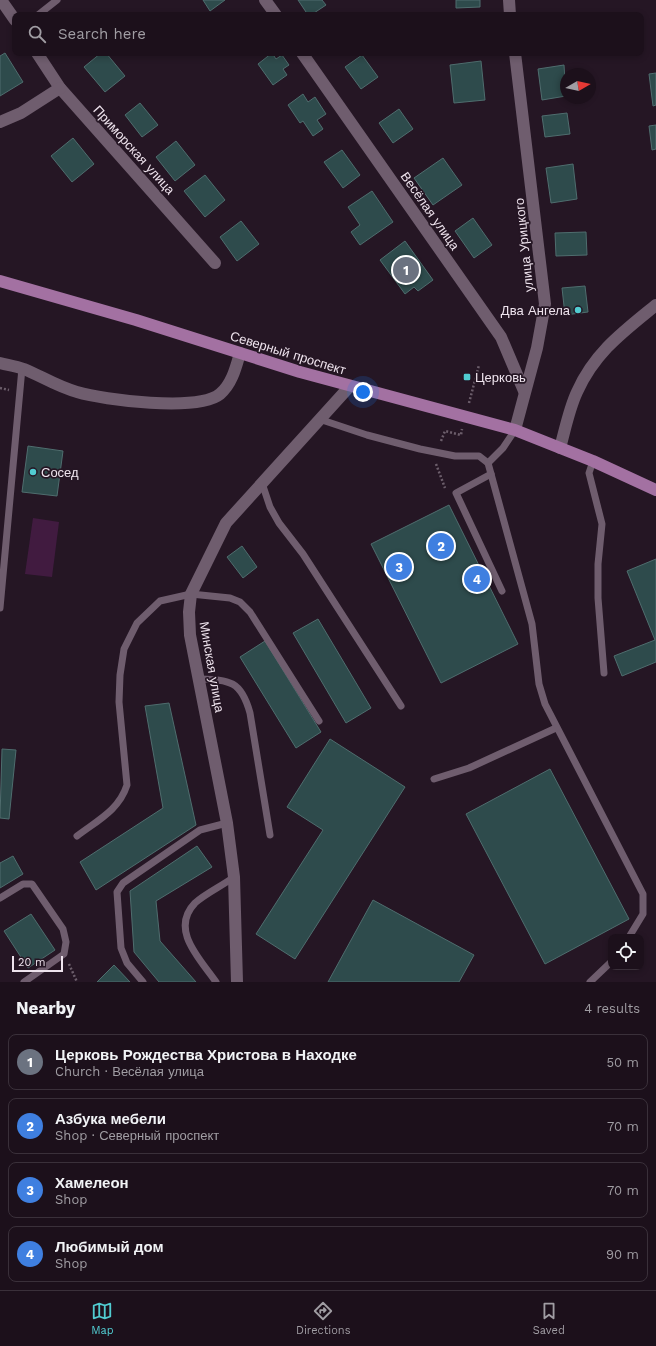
<!DOCTYPE html>
<meta charset="utf-8">
<style>
:root{--surface:#1c101b;--page:#251924;--text:#f1f3f6;--muted:#a09da3;--line:#3a303a;--accent:#51ccd1}
body{margin:0;font-family:"Work Sans",sans-serif;background:var(--page);color:var(--text)}
.controls{position:absolute;right:12px;bottom:12px;display:grid;overflow:hidden;border-radius:8px;box-shadow:0 2px 6px #0003}
.controls button{width:36px;height:36px;display:grid;place-items:center;padding:0;border:0;border-bottom:1px solid var(--line);background:var(--surface);color:var(--text);font:20px sans-serif}
.compass{position:absolute;left:560px;top:68px;width:36px;height:36px;border-radius:50%;background:var(--surface);box-shadow:0 2px 6px #0003;rotate:81deg}
.scale{position:absolute;left:12px;bottom:10px;width:51px;box-sizing:border-box;padding-left:4px;border:2px solid #eee3ed;border-top:0;font-size:11px;line-height:14px;white-space:nowrap;color:#eee3ed;-webkit-text-stroke:3px #251624;paint-order:stroke}
.you{position:absolute;left:363px;top:392px;width:14px;height:14px;margin:-10px;border:3px solid #fff;border-radius:50%;background:#1a73e8;box-shadow:0 0 0 6px #1a73e833}
.badge{display:grid;place-items:center;width:26px;height:26px;border-radius:50%;background:var(--accent);color:#fff;font-size:13px;font-weight:700}
.pin{position:absolute;translate:-50% -50%;border:2px solid #fff;box-shadow:0 1px 4px #0006}
.list{margin:0;padding:0;list-style:none}
h2{display:flex;justify-content:space-between;align-items:center;height:52px;margin:0;padding:0 16px;font-size:17px}
h2 small{font-size:13px;font-weight:400;color:var(--muted)}
.list li{display:grid;grid-template-columns:26px 1fr auto;gap:12px;align-items:center;box-sizing:border-box;height:56px;margin:0 8px 8px;padding:0 8px;border:1px solid var(--line);border-radius:8px}
.list b{display:block;font-size:15px;white-space:nowrap}
.list p{margin:0;font-size:13px;white-space:nowrap;color:var(--muted)}
.list em{font-size:13px;font-style:normal;color:var(--muted)}
.icon{flex:none;width:22px;height:22px;fill:none;stroke:currentColor;stroke-width:2;stroke-linecap:round;stroke-linejoin:round}
.map{position:relative;flex:none;width:656px;height:982px;overflow:hidden}
.search{position:absolute;background:var(--surface);box-shadow:0 2px 6px #0003;left:12px;right:12px;top:12px;height:44px;display:flex;align-items:center;gap:10px;box-sizing:border-box;padding:0 14px;border-radius:8px;color:var(--muted);font-size:15px}
.sheet{height:308px;background:var(--surface)}
nav{display:flex;justify-content:space-around;align-items:center;box-sizing:border-box;height:56px;border-top:1px solid var(--line);background:var(--surface);font-size:11px;color:var(--muted)}
nav a{display:grid;justify-items:center;gap:2px}
nav .on{color:var(--accent)}
.map>svg:first-child{display:block}
</style>
<div class="map">
<svg width="656" height="982" viewBox="0 0 656 982">
<rect width="100%" height="100%" fill="#251624"/>
<!-- green -->
<path fill="#411b40" d="M33,518l26,4 -7,55 -27,-3z"/>
<!-- building -->
<g fill="#2e4b4c" stroke="#4f6d6e">
<path d="M203,0h22l-15,11z"/>
<path d="M298,0h24l4,5 -15,10h-3z"/>
<path d="M456,0h24v7l-24,1z"/>
<path d="M5,53l18,29 -23,14v-40z"/>
<path d="M101,53h5l19,23 -20,16 -21,-25z"/>
<path d="M272,53l4,6 6,-4 7,10 -6,4 4,6 -14,10 -15,-21z"/>
<path d="M362,55l16,22 -17,12 -16,-22z"/>
<path d="M481,61l4,39 -31,3 -4,-38z"/>
<path d="M564,65l2,31 -24,4 -4,-31z"/>
<path d="M656,73v32l-3,1 -4,-32z"/>
<path d="M303,94l5,8 7,-5 11,17 -9,6 6,9 -10,7 -10,-15 -3,2 -12,-18z"/>
<path d="M140,103l18,22 -16,12 -17,-22z"/>
<path d="M399,109l14,20 -20,14 -14,-20z"/>
<path d="M567,113l3,21 -25,3 -3,-21z"/>
<path d="M656,125v24l-4,1 -3,-24z"/>
<path d="M73,138l21,26 -22,18 -21,-26z"/>
<path d="M176,141l19,24 -20,16 -19,-24z"/>
<path d="M342,150l18,25 -17,13 -19,-26z"/>
<path d="M443,158l19,27 -29,20 -19,-27z"/>
<path d="M573,164l4,35 -26,4 -5,-35z"/>
<path d="M205,175l20,25 -20,17 -21,-26z"/>
<path d="M372,191l21,31 -33,23 -9,-13 9,-7 -12,-18z"/>
<path d="M473,218l19,27 -18,13 -19,-27z"/>
<path d="M241,221l18,23 -22,17 -17,-24z"/>
<path d="M586,232l1,23 -31,1 -1,-23z"/>
<path d="M405,241l28,39 -15,11 -4,-4 -9,7 -25,-34z"/>
<path d="M585,286l3,26 -23,3 -3,-27z"/>
<path d="M28,446l35,5 -6,45 -35,-4z"/>
<path d="M449,505l69,139 -77,39 -70,-139z"/>
<path d="M242,546l15,21 -14,11 -16,-21z"/>
<path d="M656,559v103l-34,14 -8,-20 41,-16 -28,-69z"/>
<path d="M318,619l53,89 -25,15 -53,-90z"/>
<path d="M265,641l56,91 -25,16 -56,-91z"/>
<path d="M169,703l27,122 -100,65 -16,-28 83,-54 -18,-102z"/>
<path d="M330,739l75,48 -110,172 -39,-25 67,-104 -36,-23z"/>
<path d="M2,749l14,1 -7,69 -9,-1z"/>
<path d="M550,769l79,150 -84,45 -79,-150z"/>
<path d="M197,846l15,21 -56,34 4,40 36,41h-37l-25,-30 -4,-61z"/>
<path d="M13,856l10,18 -23,14v-25z"/>
<path d="M373,900l101,55 -15,27h-131z"/>
<path d="M31,914l24,36 -27,18 -24,-37z"/>
<path d="M114,965l16,17h-33z"/>
</g>
<g fill="none" stroke-linecap="round" stroke-linejoin="round">
<!-- path -->
<g stroke="#6c5e6b" stroke-width="2.5" stroke-dasharray="2 2" stroke-linecap="butt">
<path d="M0,388l9,2"/>
<path d="M469,403l10,-38"/>
<path d="M441,441l4,-10 16,4 1,-6"/>
<path d="M436,464l9,24"/>
<path d="M69,964l8,18"/>
</g>
<!-- service -->
<g stroke="#6f5d6e" stroke-width="7">
<path d="M38,15l19,-15"/>
<path d="M319,419l48,16 53,14 35,7h24l9,7 44,161 7,60 6,20 98,190v20l-14,23"/>
<path d="M593,461l-4,12 13,51 -4,40v34l6,75"/>
<path d="M488,463l15,-15 12,-18"/>
<path d="M491,474l-35,19 46,98"/>
<path d="M262,483l8,24 9,16 24,31 98,152"/>
<path d="M0,608l22,-240"/>
<path d="M199,679c30,1 42,1 51,34l20,122"/>
<path d="M434,779l35,-11 87,-40"/>
<path d="M77,836c21,-16 42,-26 50,-51l-8,-83 1,-27 4,-26 13,-26 23,-22 31,-7 39,4 10,4 10,10 69,109"/>
<path d="M0,898l23,-14h9l31,45 3,13 -2,12 -40,28"/>
<path d="M143,982l-16,-19 -6,-15 -4,-56 6,-9 77,-53 27,-7"/>
<path d="M216,982c-15,-22 -47,-52 -21,-79 11,-10 27,-17 39,-26"/>
<path d="M590,982l21,-20"/>
</g>
<!-- minor -->
<g stroke="#6f5d6e" stroke-width="12">
<path d="M1,0l14,20"/>
<path d="M265,0l11,15"/>
<path d="M509,0l1,15"/>
<path d="M37,53l23,35 155,175"/>
<path d="M302,53l199,284 23,54"/>
<path d="M0,122l21,-9 39,-25"/>
<path d="M515,430l22,-82 8,-44 -30,-251"/>
<path d="M560,448c5,-18 9,-39 17,-56 18,-40 46,-60 79,-87"/>
<path d="M237,982l-3,-105 -7,-54 -37,-188 -1,-23 2,-18 35,-71 124,-137"/>
</g>
<!-- tertiary -->
<path stroke="#6f5d6e" stroke-width="12" d="M0,363c8,2 16,3 24,6 17,7 34,18 53,23 27,8 121,20 143,2 12,-10 16,-27 20,-41"/>
<!-- primary -->
<path stroke="#a371a2" stroke-width="12" d="M0,281l136,39 164,52 215,58 78,31 63,29"/>
</g>
<!-- markers -->
<g fill="#51ccd1" stroke="#251624" stroke-width="1.5">
<circle cx="578" cy="310" r="4"/>
<rect x="463" y="373" width="8" height="8" rx="2"/>
<circle cx="33" cy="472" r="4"/>
</g>
<g text-anchor="middle" dominant-baseline="central" stroke-width="3.5" stroke-linejoin="round" paint-order="stroke">
<!-- street labels -->
<g font-size="13" fill="#eee3ed" stroke="#251624">
<text transform="translate(134 150) rotate(48)">Приморская улица</text>
<text transform="translate(430 211) rotate(55)">Весёлая улица</text>
<text transform="translate(524 245) rotate(-96)">улица Урицкого</text>
<text transform="translate(288 353) rotate(17)">Северный проспект</text>
<text transform="translate(212 667) rotate(80)">Минская улица</text>
</g>
<!-- poi labels -->
<g font-size="13" fill="#eee3ed" stroke="#251624" text-anchor="start">
<text x="570" y="310" text-anchor="end">Два Ангела</text>
<text x="475" y="377">Церковь</text>
<text x="41" y="472">Сосед</text>
</g>
</g>
</svg>
<div class="controls">
<button><svg class="icon" aria-label="locate" viewBox="0 0 24 24"><circle cx="12" cy="12" r="6"/><path d="M12 2v4M12 18v4M2 12h4M18 12h4"/></svg></button>
</div>
<svg class="compass" viewBox="-18 -18 36 36"><path d="M0-13l5 13h-10z" fill="#e53935"/><path d="M0 13l5-13h-10z" fill="#a09da3"/></svg>
<div class="scale">20 m</div>
<div class="you"></div>
<div class="pin badge" style="left:406px;top:270px;background:#6b7280">1</div>
<div class="pin badge" style="left:441px;top:546px;background:#3f7fe0">2</div>
<div class="pin badge" style="left:399px;top:567px;background:#3f7fe0">3</div>
<div class="pin badge" style="left:477px;top:579px;background:#3f7fe0">4</div>
<div class="search"><svg class="icon" aria-label="search" viewBox="0 0 24 24"><circle cx="10" cy="10" r="6"/><path d="M15 15l6 6"/></svg>Search here</div>
</div>
<section class="sheet">
<h2>Nearby<small>4 results</small></h2>
<ul class="list">
<li><span class="badge" style="background:#6b7280">1</span><div><b>Церковь Рождества Христова в Находке</b><p>Church · Весёлая улица</p></div><em>50 m</em></li>
<li><span class="badge" style="background:#3f7fe0">2</span><div><b>Азбука мебели</b><p>Shop · Северный проспект</p></div><em>70 m</em></li>
<li><span class="badge" style="background:#3f7fe0">3</span><div><b>Хамелеон</b><p>Shop</p></div><em>70 m</em></li>
<li><span class="badge" style="background:#3f7fe0">4</span><div><b>Любимый дом</b><p>Shop</p></div><em>90 m</em></li>
</ul>
</section>
<nav>
<a class="on"><svg class="icon" aria-label="map" viewBox="0 0 24 24"><path d="M3 6l6-2 6 2 6-2v14l-6 2-6-2-6 2zM9 4v14M15 6v14"/></svg>Map</a>
<a><svg class="icon" aria-label="directions" viewBox="0 0 24 24"><path d="M12 3l9 9-9 9-9-9zM9 14v-3h6M13 9l2 2-2 2"/></svg>Directions</a>
<a><svg class="icon" aria-label="saved" viewBox="0 0 24 24"><path d="M7 4h10v16l-5-4-5 4z"/></svg>Saved</a>
</nav>
